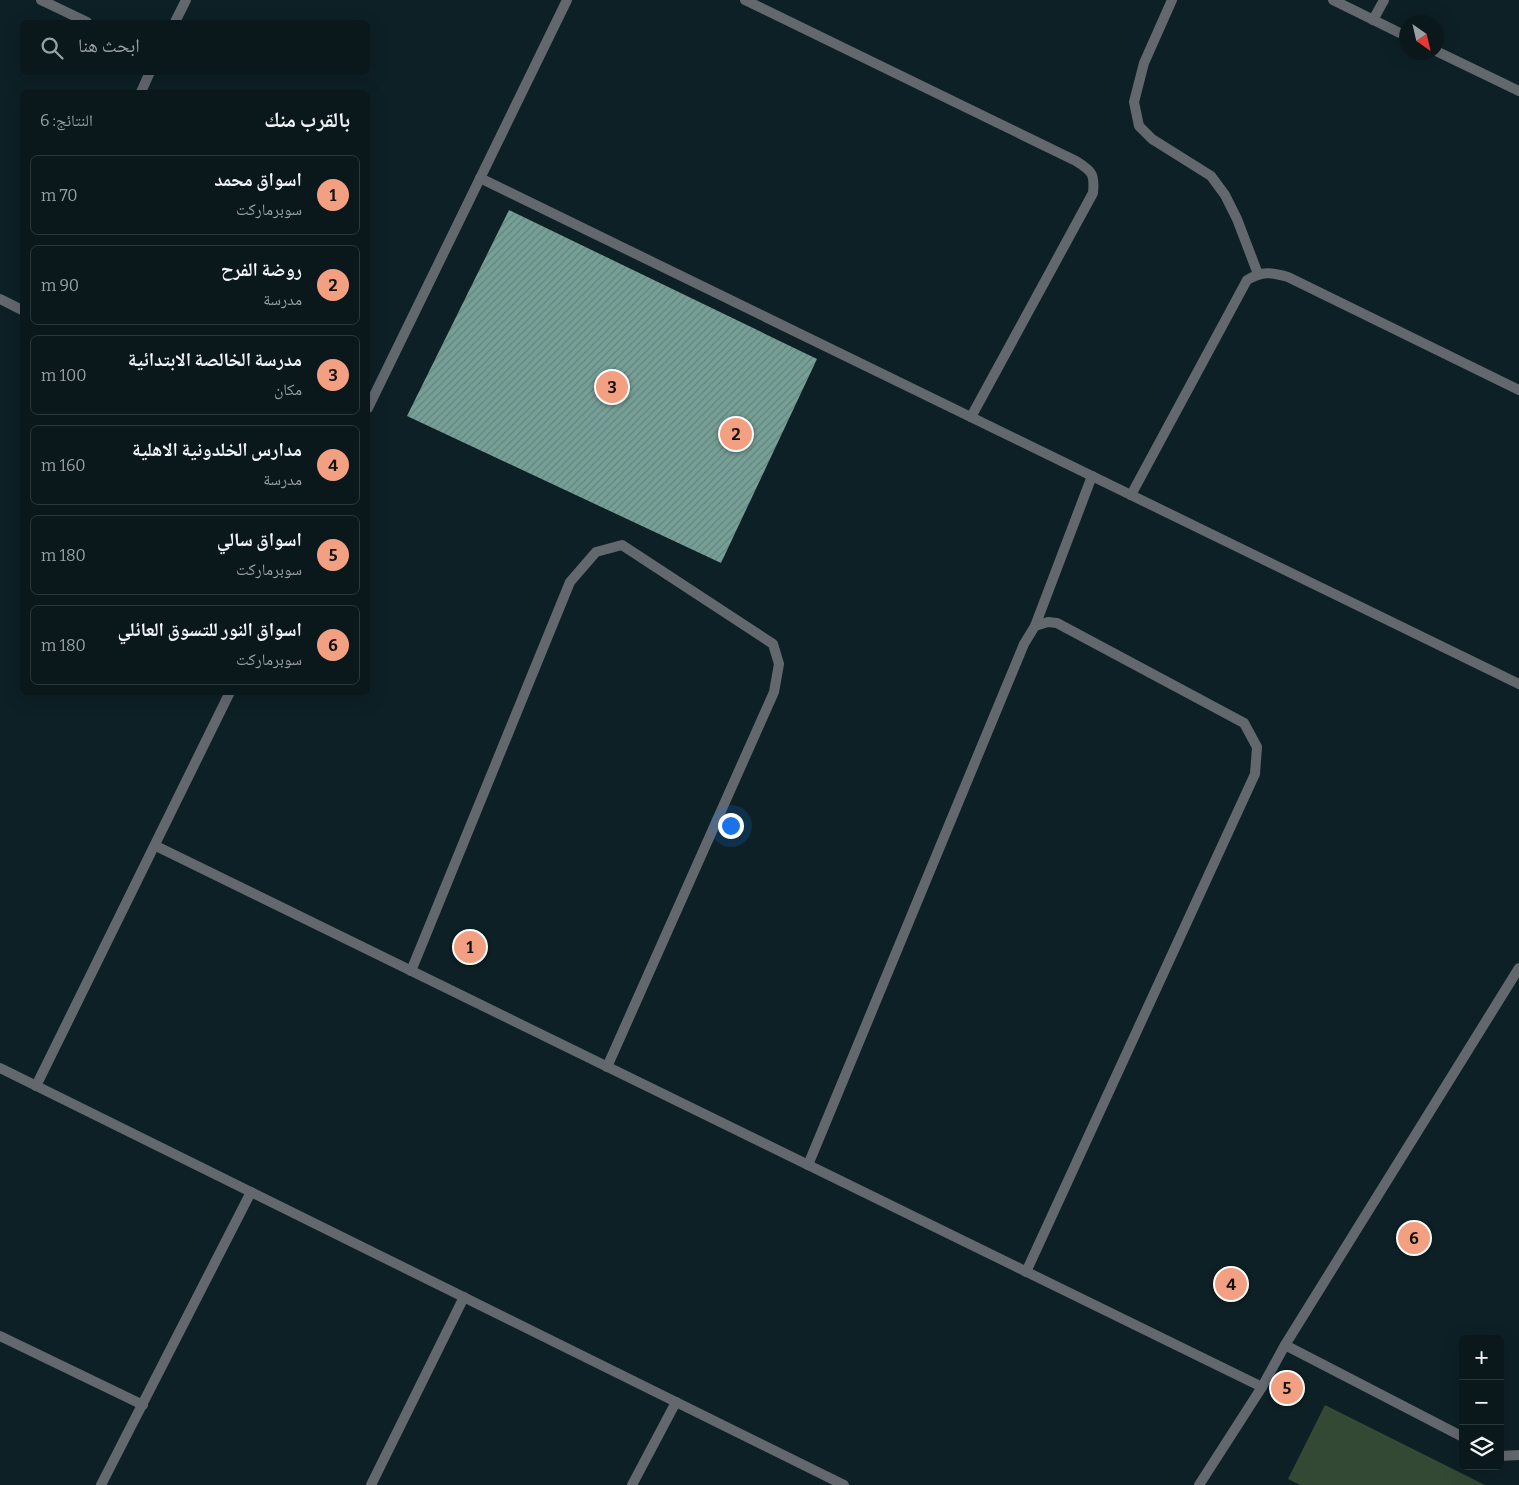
<!DOCTYPE html>
<html lang="ar">
<meta charset="utf-8">
<style>
:root{--surface:#0a181c;--page:#132125;--text:#f1f3f6;--muted:#99a0a3;--line:#2a373b;--accent:#f2a081}
body{margin:0;font-family:Bitter,"Noto Naskh Arabic",serif;background:var(--page);color:var(--text);direction:rtl}
.controls{position:absolute;right:15px;bottom:15px;display:grid;overflow:hidden;border-radius:8px;box-shadow:0 5px 20px #0002}
.controls button{width:45px;height:45px;display:grid;place-items:center;padding:0;border:0;border-bottom:1px solid var(--line);background:var(--surface);color:var(--text);font:25px sans-serif}
.compass{position:absolute;left:1399px;top:15px;width:45px;height:45px;border-radius:50%;background:var(--surface);box-shadow:0 5px 20px #0002;rotate:146deg}
.you{position:absolute;left:730px;top:825px;width:18px;height:18px;margin:-12px;border:4px solid #fff;border-radius:50%;background:#1a73e8;box-shadow:0 0 0 8px #1a73e833}
.badge{display:grid;place-items:center;width:32px;height:32px;border-radius:50%;background:var(--accent);color:#111;font-size:16px;font-weight:700}
.pin{position:absolute;translate:-50% -50%;border:2px solid #fff;box-shadow:0 1px 5px #0006}
.list{margin:0;padding:0;list-style:none}
h2{display:flex;justify-content:space-between;align-items:center;height:65px;margin:0;padding:0 20px;font-size:21px}
h2 small{font-size:16px;font-weight:400;color:var(--muted)}
.list li{display:grid;grid-template-columns:32px 1fr auto;gap:15px;align-items:center;box-sizing:border-box;height:80px;margin:0 10px 10px;padding:0 10px;border:1px solid var(--line);border-radius:8px}
.list b{display:block;font-size:19px;white-space:nowrap}
.list p{margin:0;font-size:16px;white-space:nowrap;color:var(--muted)}
.list em{font-size:16px;font-style:normal;color:var(--muted)}
.icon{flex:none;width:28px;height:28px;fill:none;stroke:currentColor;stroke-width:2;stroke-linecap:round;stroke-linejoin:round}
.map{position:relative;flex:none;width:1519px;height:1485px;overflow:hidden;direction:ltr}
.search{position:absolute;background:var(--surface);box-shadow:0 5px 20px #0002;left:20px;top:20px;width:350px;height:55px;display:flex;align-items:center;gap:12px;box-sizing:border-box;padding:0 18px;border-radius:8px;color:var(--muted);font-size:19px}
.panel{position:absolute;background:var(--surface);box-shadow:0 5px 20px #0002;left:20px;top:90px;width:350px;height:605px;border-radius:8px;direction:rtl}
.map>svg:first-child{display:block}
</style>
<div class="map">
<svg width="1519" height="1485" viewBox="0 0 1519 1485">
<defs>
<pattern id="building-hatch" width="6" height="6" patternUnits="userSpaceOnUse" patternTransform="scale(1.25)"><rect width="6" height="6" fill="#76a097"/><path d="M-1 1l2-2M0 6l6-6M5 7l2-2" fill="none" stroke="#65837d"/></pattern>
</defs>
<rect width="100%" height="100%" fill="#0d2025"/>
<!-- green -->
<path fill="#334933" d="M1325,1405l160,80h-185l-12,-6z"/>
<!-- building -->
<path fill="url(#building-hatch)" d="M509,210l308,149 -96,204 -314,-147z"/>
<g fill="none" stroke-linecap="round" stroke-linejoin="round">
<!-- minor -->
<g stroke="#62686e" stroke-width="10">
<path d="M41,0l46,22"/>
<path d="M745,0l331,161c16,10 19,13 17,32l-122,224"/>
<path d="M1172,0l-28,63 -10,39 5,24 13,13 59,37 14,19 12,24 21,55"/>
<path d="M1333,0l73,36"/>
<path d="M1373,20l11,-20"/>
<path d="M175,22l11,-22"/>
<path d="M1436,51l83,40"/>
<path d="M141,92l9,-20"/>
<path d="M480,178l1039,506"/>
<path d="M0,299l22,11"/>
<path d="M368,408l199,-408"/>
<path d="M1131,495l116,-215c16,-9 23,-8 41,-3l231,113"/>
<path d="M1035,626l57,-150"/>
<path d="M156,846l1106,541"/>
<path d="M411,971l159,-389 26,-30 26,-7 151,99 6,20 -5,28 -167,375"/>
<path d="M0,1068l844,417"/>
<path d="M36,1086l194,-394"/>
<path d="M808,1165l216,-521 11,-18 13,-4 9,1 187,100 13,24 -2,27 -229,498"/>
<path d="M0,1336l143,69"/>
<path d="M1285,1345l178,92"/>
<path d="M1500,1456l19,-1"/>
<path d="M101,1485l150,-293"/>
<path d="M371,1485l93,-188"/>
<path d="M632,1485l44,-83"/>
</g>
<!-- tertiary -->
<path stroke="#62686e" stroke-width="10" d="M1199,1485l63,-98 23,-42 234,-377"/>
</g>
</svg>
<div class="controls">
<button>+</button>
<button>−</button>
<button><svg class="icon" aria-label="layers" viewBox="0 0 24 24"><path d="M12 4l9 5-9 5-9-5zM3 14l9 5 9-5"/></svg></button>
</div>
<svg class="compass" viewBox="-18 -18 36 36"><path d="M0-13l5 13h-10z" fill="#e53935"/><path d="M0 13l5-13h-10z" fill="#99a0a3"/></svg>
<div class="you"></div>
<div class="pin badge" style="left:470px;top:947px">1</div>
<div class="pin badge" style="left:736px;top:434px">2</div>
<div class="pin badge" style="left:612px;top:387px">3</div>
<div class="pin badge" style="left:1231px;top:1284px">4</div>
<div class="pin badge" style="left:1287px;top:1388px">5</div>
<div class="pin badge" style="left:1414px;top:1238px">6</div>
<div class="search"><svg class="icon" aria-label="search" viewBox="0 0 24 24"><circle cx="10" cy="10" r="6"/><path d="M15 15l6 6"/></svg>ابحث هنا</div>
<section class="panel">
<h2>بالقرب منك<small>النتائج: 6</small></h2>
<ul class="list">
<li><span class="badge">1</span><div><b>اسواق محمد</b><p>سوبرماركت</p></div><em>70 m</em></li>
<li><span class="badge">2</span><div><b>روضة الفرح</b><p>مدرسة</p></div><em>90 m</em></li>
<li><span class="badge">3</span><div><b>مدرسة الخالصة الابتدائية</b><p>مكان</p></div><em>100 m</em></li>
<li><span class="badge">4</span><div><b>مدارس الخلدونية الاهلية</b><p>مدرسة</p></div><em>160 m</em></li>
<li><span class="badge">5</span><div><b>اسواق سالي</b><p>سوبرماركت</p></div><em>180 m</em></li>
<li><span class="badge">6</span><div><b>اسواق النور للتسوق العائلي</b><p>سوبرماركت</p></div><em>180 m</em></li>
</ul>
</section>
</div>
